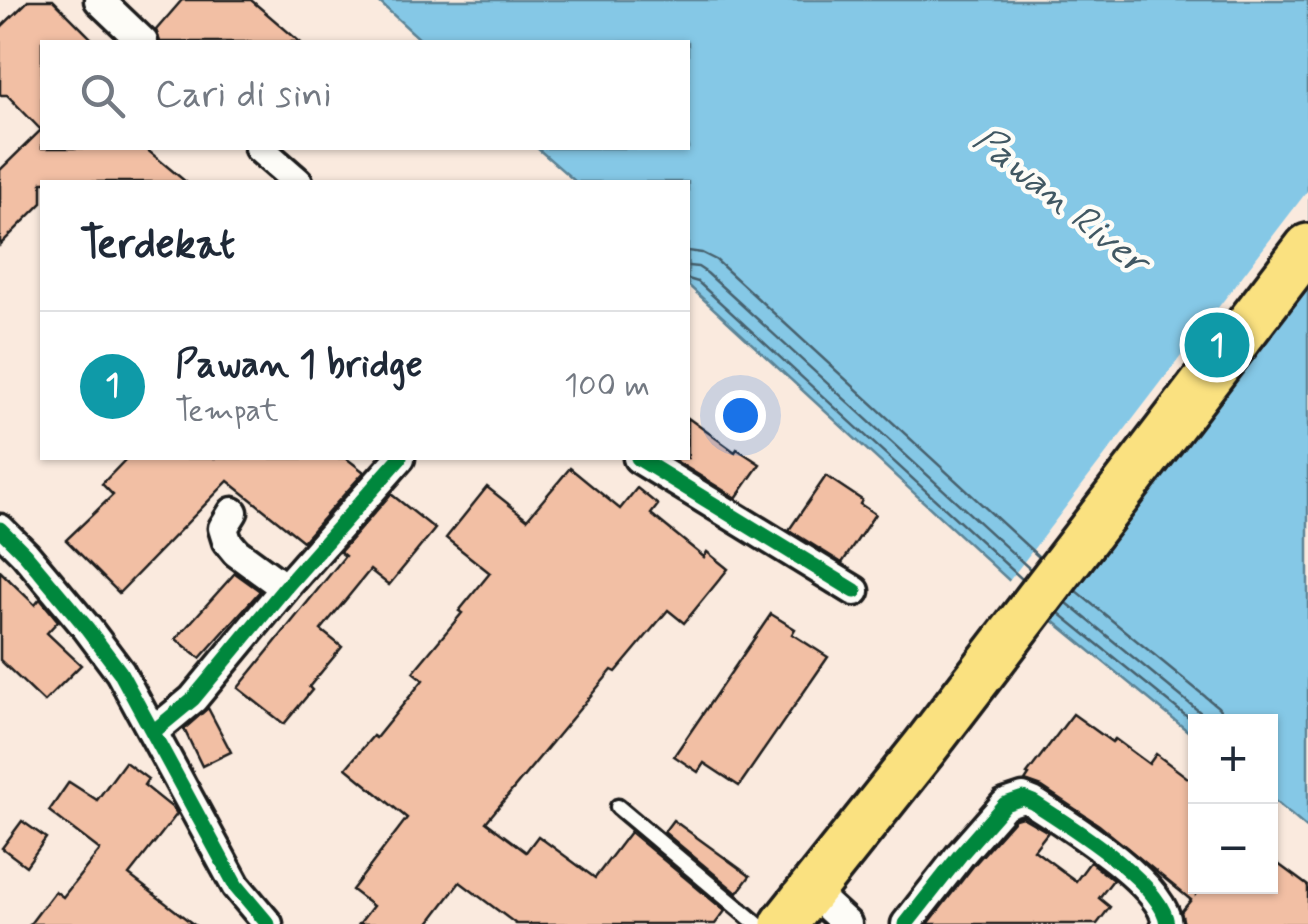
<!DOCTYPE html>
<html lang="id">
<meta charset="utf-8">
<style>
:root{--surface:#fff;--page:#f6f6f7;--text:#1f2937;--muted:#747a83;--line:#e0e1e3;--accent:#d1495b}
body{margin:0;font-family:Mynerve,sans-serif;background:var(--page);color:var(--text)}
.controls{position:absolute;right:30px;bottom:30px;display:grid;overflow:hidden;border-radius:0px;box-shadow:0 2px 8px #0004}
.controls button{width:90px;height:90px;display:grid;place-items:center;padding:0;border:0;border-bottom:2px solid var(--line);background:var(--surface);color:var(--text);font:50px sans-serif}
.you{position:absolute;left:740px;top:415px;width:35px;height:35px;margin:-25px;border:8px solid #fff;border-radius:50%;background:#1a73e8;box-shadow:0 0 0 15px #1a73e833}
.badge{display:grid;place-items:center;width:65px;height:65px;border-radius:50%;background:var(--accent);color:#fff;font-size:32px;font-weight:700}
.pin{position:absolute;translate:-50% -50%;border:5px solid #fff;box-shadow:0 2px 10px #0006}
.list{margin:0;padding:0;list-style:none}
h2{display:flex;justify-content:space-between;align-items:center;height:130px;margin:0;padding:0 40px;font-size:42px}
h2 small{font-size:32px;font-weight:400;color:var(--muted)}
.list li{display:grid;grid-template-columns:65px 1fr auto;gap:30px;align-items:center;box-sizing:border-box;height:150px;padding:0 40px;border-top:2px solid var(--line)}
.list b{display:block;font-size:38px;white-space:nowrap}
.list p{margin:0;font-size:32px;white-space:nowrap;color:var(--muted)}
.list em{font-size:32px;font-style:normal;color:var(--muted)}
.icon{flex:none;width:55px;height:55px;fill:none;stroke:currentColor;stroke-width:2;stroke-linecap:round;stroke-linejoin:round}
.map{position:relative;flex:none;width:1308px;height:924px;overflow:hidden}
.search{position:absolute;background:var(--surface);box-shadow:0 2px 8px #0004;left:40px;top:40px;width:650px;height:110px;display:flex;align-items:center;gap:25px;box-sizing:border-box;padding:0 35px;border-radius:0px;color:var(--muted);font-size:38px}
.panel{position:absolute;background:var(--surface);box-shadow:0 2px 8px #0004;left:40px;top:180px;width:650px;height:280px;border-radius:0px}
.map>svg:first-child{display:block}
</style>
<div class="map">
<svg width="1308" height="924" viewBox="0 0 1308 924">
<rect width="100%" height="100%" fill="#faeade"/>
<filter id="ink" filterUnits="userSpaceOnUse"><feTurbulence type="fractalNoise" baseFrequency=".01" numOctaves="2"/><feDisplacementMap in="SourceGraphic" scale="20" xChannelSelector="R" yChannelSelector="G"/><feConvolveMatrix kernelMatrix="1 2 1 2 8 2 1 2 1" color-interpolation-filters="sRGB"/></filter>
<g filter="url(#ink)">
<!-- water -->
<path fill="#85c8e6" stroke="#5b8395" stroke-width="2.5" d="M377,0h931v829l-37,-31 -1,-76h-74l-1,15 -144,-118 -363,-334v-103h-112l-39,-34h151v-106h-265z"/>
<!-- pier -->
<path fill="#faeade" d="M1308,190v78l-267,349 -35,-32z"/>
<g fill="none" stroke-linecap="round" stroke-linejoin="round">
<!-- shore -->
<g stroke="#46616d" stroke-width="2.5">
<path d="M688,251l14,2 14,7 323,297"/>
<path d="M688,266l10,1 9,6 323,296"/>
<path d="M688,279l10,3 324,297"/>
<path d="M1076,591l142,116 11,15"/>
<path d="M1067,603l145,119"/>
<path d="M1059,613l137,111"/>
</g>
</g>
<!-- building -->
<g fill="#f2bfa4" stroke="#1c1c1c" stroke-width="2.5">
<path d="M29,0h24l42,42h-53v106h103l41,34h-144v21l-42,42v-75l41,-40 -34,-35h-7v-67z"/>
<path d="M182,0h69l49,42h-140l-4,-12z"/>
<path d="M688,418l47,34 2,-3 23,15 -24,34 -65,-40h17z"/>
<path d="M127,458h219l18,14 -61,69 -75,-60 -109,112 -53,-53 47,-45 -11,-11z"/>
<path d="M570,468l50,41 17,-21 21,17 -7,9 53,43 3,-5 21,17 -44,54 -16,-13 -52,62 -4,-2 -126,152 40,30 12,-16 57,42 35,-46 95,79 -10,13h-199l-56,-42 -32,42h-69l14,-18 -21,-16 55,-72 -61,-50 27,-32 3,2 47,-58 -10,-8 49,-59 -3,-2 31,-38 -44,-35 41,-51 40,32z"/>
<path d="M826,476l36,24 -2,4 15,10 -33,49 -53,-33z"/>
<path d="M391,494l44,35 -46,56 -19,-15 -49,60 21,17 -33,40 3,3 -28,34 -46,-36 107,-132 -5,-4z"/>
<path d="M0,571l35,34 5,-6 18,22 -11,12 34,32 -37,37 -44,-42z"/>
<path d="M235,573l25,18 -60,67 -24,-19z"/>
<path d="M771,614l24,15 -3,5 36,23 -89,129 -35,-23 -6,9 -24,-16z"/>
<path d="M208,708l23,44 -29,14 -18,-37z"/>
<path d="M1073,714l39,28 3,-3 34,25 7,-10 40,30v109l4,-7h70v-28l38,28v38h-124l-3,-12 10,-12 -92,-75 -57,-38 -17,-6 4,-6 -2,-1z"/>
<path d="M125,762l23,17 -4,6 30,24 3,5 -48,61 64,49h-163l25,-33 8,6 37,-47 -51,-39 20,-29 28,18z"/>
<path d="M1022,817l26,15 -14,18 42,31 14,-19 23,18 -14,18 11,9 -13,17h-169l46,-59 41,-46z"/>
<path d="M673,820l77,56 -13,17 -73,-61z"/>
<path d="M22,821l24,17 -20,28 -24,-18z"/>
</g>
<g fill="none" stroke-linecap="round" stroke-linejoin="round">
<defs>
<path id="lane" d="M618,807l139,117"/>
<g id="street">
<path d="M99,0l44,42"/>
<path d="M259,148l39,34"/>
<path d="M638,458l217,133"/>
<path d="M233,512l-10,16 4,13 9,11 49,36"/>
<path d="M0,529l25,25 62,74 33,44 116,214 32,38"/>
<path d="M153,732l40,-33 92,-111 115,-130"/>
<path d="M811,891l36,33"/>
<path d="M906,924l55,-70 44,-50 18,-6 10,4c34,22 130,81 134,122"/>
</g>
<path id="primary" d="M784,924l141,-177 383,-500"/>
</defs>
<!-- lane casing -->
<use href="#lane" stroke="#1c1c1c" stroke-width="21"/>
<!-- street casing -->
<use href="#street" stroke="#1c1c1c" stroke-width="35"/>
<!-- primary casing -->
<use href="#primary" stroke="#1c1c1c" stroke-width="52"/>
<!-- lane -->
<use href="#lane" stroke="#fdfcf7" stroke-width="14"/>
<!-- street -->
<use href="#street" stroke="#fdfcf7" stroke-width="28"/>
<!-- primary -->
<use href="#primary" stroke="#fae180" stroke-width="45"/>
<defs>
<g id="cycleway">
<path d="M638,458l217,133"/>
<path d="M0,529l25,25 62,74 33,44 116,214 32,38"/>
<path d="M153,732l40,-33 92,-111 115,-130"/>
<path d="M906,924l55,-70 44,-50 18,-6 10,4c34,22 130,81 134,122"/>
</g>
</defs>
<!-- cycleway casing -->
<use href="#cycleway" stroke="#fdfcf7" stroke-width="21"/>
<!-- cycleway -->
<use href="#cycleway" stroke="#00873e" stroke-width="15"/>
</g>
</g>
<g text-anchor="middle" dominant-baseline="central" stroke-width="9" stroke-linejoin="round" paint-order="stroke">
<!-- water labels -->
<g font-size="38" font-style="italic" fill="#415863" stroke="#fdfcf7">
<text transform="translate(1060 201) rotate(39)">Pawan River</text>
</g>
</g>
</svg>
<div class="controls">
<button>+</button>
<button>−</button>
</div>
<div class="you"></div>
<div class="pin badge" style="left:1217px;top:345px;background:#0f9aa8">1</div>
<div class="search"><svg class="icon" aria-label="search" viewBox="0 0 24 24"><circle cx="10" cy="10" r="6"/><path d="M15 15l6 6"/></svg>Cari di sini</div>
<section class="panel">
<h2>Terdekat<small></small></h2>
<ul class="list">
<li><span class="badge" style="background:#0f9aa8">1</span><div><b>Pawan 1 bridge</b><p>Tempat</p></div><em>100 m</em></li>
</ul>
</section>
</div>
